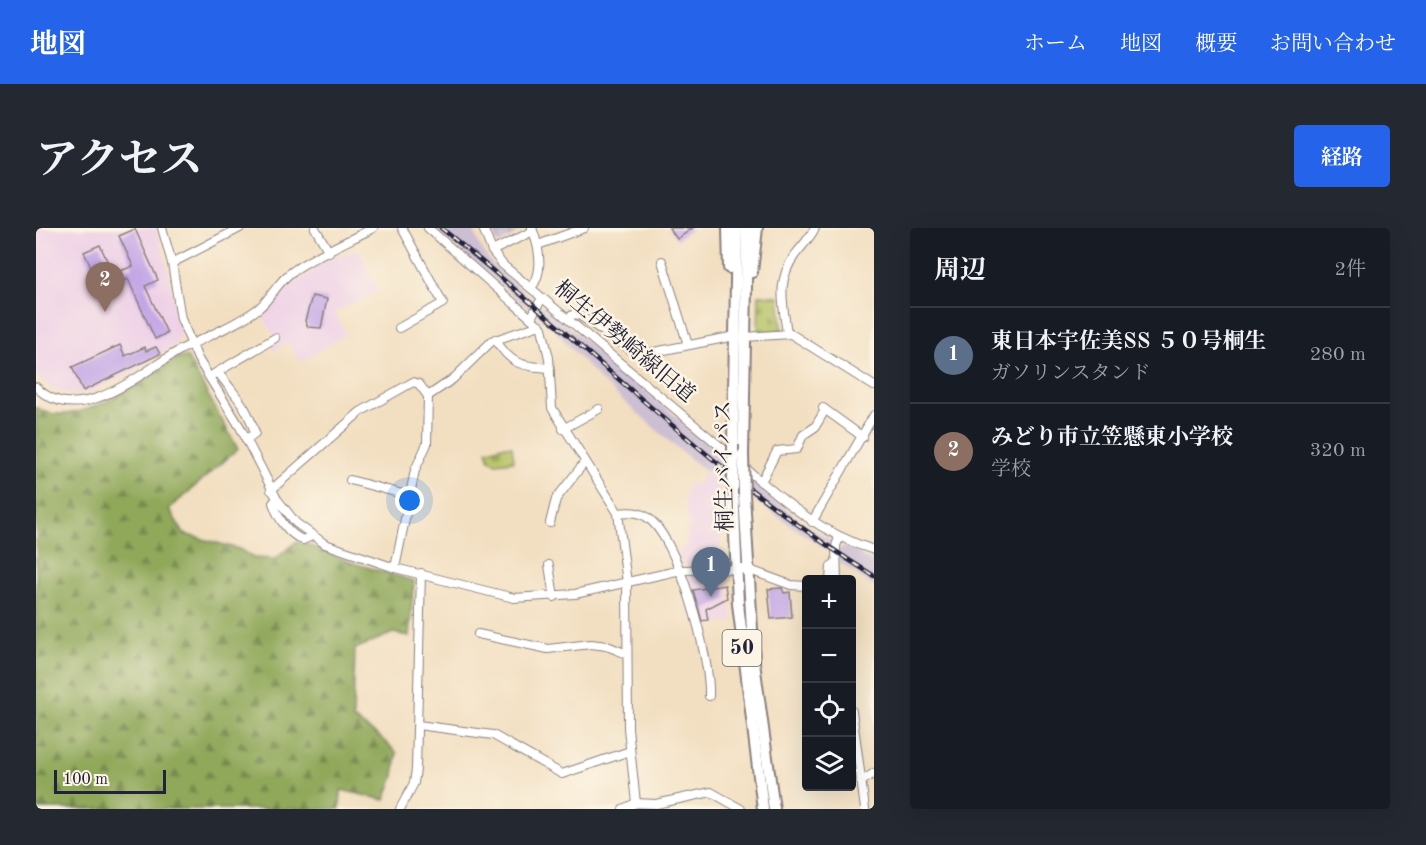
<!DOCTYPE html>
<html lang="ja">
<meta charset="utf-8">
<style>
:root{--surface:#171b24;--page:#242831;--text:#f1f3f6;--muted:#9ea1a6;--line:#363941;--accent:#2563eb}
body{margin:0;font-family:"Old Standard TT","Noto Serif JP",serif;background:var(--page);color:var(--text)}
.controls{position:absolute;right:18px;bottom:18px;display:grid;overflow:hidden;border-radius:6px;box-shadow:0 6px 24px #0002}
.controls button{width:54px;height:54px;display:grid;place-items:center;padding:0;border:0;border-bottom:2px solid var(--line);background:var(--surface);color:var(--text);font:30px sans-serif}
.scale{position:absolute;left:18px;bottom:15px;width:112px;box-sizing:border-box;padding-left:6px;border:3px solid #22223b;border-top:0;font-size:16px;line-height:21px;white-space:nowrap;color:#22223b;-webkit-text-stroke:4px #fcf5e5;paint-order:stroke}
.you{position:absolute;left:374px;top:273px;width:21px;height:21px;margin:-15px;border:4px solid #fff;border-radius:50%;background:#1a73e8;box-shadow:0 0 0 9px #1a73e833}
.badge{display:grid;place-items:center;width:39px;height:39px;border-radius:50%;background:var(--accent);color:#fff;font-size:20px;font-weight:700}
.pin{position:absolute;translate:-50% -50px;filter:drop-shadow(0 2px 3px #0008)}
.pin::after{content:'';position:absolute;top:32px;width:21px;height:18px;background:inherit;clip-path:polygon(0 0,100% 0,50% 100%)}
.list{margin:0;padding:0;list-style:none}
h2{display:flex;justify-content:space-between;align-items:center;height:78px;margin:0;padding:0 24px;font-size:26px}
h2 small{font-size:20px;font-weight:400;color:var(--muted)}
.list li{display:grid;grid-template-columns:39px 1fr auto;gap:18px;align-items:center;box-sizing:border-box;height:96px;padding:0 24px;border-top:2px solid var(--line)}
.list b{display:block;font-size:22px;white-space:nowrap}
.list p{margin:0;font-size:20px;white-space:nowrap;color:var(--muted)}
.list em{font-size:20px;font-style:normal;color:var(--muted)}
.icon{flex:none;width:33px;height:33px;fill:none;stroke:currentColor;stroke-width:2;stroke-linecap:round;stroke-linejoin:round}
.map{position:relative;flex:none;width:838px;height:581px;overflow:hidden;border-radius:6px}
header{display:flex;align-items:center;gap:36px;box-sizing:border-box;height:84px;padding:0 30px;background:var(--accent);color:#fff}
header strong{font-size:28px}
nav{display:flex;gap:33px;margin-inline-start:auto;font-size:21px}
.intro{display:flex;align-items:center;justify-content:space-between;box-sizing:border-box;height:144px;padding:0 36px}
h1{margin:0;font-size:42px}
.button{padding:15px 27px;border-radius:6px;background:var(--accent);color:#fff;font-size:21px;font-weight:700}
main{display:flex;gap:36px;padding:0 36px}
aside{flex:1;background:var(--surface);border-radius:6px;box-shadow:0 6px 24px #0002}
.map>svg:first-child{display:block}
</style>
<header>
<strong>地図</strong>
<nav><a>ホーム</a><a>地図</a><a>概要</a><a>お問い合わせ</a></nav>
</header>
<div class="intro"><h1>アクセス</h1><a class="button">経路</a></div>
<main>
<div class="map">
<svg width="838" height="581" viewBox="0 0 838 581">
<defs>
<pattern id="industrial-grid" width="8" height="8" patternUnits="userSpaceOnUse" patternTransform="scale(1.5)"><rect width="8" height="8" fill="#ccbed3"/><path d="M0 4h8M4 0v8" fill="none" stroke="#afa3b6"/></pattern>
<pattern id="forest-firs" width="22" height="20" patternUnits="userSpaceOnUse" patternTransform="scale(1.5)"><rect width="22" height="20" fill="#90a85a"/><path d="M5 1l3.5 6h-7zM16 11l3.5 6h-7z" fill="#75884c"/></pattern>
<pattern id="cemetery-stones" width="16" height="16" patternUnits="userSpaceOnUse" patternTransform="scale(1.5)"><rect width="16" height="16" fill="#b5c264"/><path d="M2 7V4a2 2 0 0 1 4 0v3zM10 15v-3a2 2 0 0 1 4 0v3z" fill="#9ba658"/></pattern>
</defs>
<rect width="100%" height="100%" fill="#fcf5e5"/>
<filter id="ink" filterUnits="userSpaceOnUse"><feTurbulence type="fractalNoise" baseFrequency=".0167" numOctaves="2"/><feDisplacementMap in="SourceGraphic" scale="12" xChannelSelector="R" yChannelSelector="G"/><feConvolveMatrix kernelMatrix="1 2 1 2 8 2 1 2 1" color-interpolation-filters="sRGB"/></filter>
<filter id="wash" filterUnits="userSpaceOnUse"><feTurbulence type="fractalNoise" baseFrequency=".008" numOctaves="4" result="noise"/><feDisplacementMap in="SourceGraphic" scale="24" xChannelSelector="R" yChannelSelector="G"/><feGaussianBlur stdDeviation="1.35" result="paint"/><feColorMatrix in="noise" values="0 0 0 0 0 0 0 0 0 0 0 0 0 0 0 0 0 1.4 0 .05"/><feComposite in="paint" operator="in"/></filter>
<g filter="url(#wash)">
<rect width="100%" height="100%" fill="#f2dec0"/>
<!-- built -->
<g fill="#eed0e7">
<path d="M120,0l12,42 12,63 -3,10 -42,28 -46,21 -19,2 -21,-7 -13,-13v-145z"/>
<path d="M323,22l19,41 -44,21 12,22 -46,28 -12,-20 -15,8 -2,-5 6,-4 -14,-24 25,-29 43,-31z"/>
<path d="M667,243l16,12 2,43h3v10h-4l1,29h-38l-6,-9 9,-12 3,-16 -4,-27 3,-17h12z"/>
<path d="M652,345l36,1 4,10 5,37 -33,6 -14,-51z"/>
</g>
<!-- industrial -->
<path fill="url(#industrial-grid)" d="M456,0h33l-25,16 -5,-4z"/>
<!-- railway -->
<g fill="#ccbed3">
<path d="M398,0h39l7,18 13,19 42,36 -4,10z"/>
<path d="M506,76l260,218 30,18 1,14 -75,-51 -31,-25 -2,2 -22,-11 -26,-21 -76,-67 -51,-56 -12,-8z"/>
<path d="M809,318l15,6v3l14,8v24l-35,-25v-13z"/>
</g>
<!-- forest -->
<path fill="url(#forest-firs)" stroke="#59654a" stroke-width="1.5" d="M142,129h9l51,92 -69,60 15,25 55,15 15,9 21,1 21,-17 8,1 46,19 64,19 -5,55 -16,-3 -38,16 -2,70 26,17 18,17 -3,23 -9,24 -44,-10 -1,19h-304v-402c38,26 111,-28 142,-50z"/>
<!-- cemetery -->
<g fill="url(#cemetery-stones)" stroke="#6c7250" stroke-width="1.5">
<path d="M723,67l20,1 3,34 -24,2z"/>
<path d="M466,218h10l2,15 -18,2 -6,-3 -3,-9z"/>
</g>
<g id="blocks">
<!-- building -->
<g fill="#c2a5e6">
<path d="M633,0h24l-16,11z"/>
<path d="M99,1l23,51 -13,6 22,47 -12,6 -27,-60 -26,12 -18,-39 16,-7 13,29 20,-8 -14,-30z"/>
<path d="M276,68l15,3 -6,29 -13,-1 -3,-6z"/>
<path d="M84,117l5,11 20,-9 1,4 10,-4 4,7 -77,37 -11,-24z"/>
<path d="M689,357l2,13 -21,11 2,11 -6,1 -9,-31z"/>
<path d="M746,360l2,5 6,-1 2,25 -21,2 -3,-30z"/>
</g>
</g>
</g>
<g filter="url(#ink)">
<use href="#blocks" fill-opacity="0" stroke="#8a807e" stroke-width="1.5"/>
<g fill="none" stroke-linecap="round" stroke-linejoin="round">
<defs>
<g id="minor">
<path d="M126,0l10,35 9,56 17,40 42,68 37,72 19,24 29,21 70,24 119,30 61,-4 106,-24 66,-1 44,16 15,1"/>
<path d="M279,0l14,24"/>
<path d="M392,0l114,100 7,30 3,50 66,105 9,70 1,145 8,75"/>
<path d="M447,0l9,23 11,14 231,193"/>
<path d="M502,17l46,-17"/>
<path d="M456,23l41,-20"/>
<path d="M626,33l26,84"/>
<path d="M136,35l68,-35"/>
<path d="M495,60c14,-16 8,-41 1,-60"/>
<path d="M496,88l10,-18"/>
<path d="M532,90l6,-4 5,1 60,40 96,-19"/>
<path d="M363,100l44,-25 -41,-75"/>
<path d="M751,105c-4,-29 -11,-52 8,-78 7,-9 15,-17 20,-27"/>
<path d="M709,109l46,-3 83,52"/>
<path d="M459,111c16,26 26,27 55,29"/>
<path d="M182,144c17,24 28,31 37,61l-9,7"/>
<path d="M178,146l61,-36"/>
<path d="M0,159c44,44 107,-17 146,-38 25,-13 55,-24 77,-41 13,-11 19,-27 34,-37 24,-17 54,-29 80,-43"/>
<path d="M787,180l40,29"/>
<path d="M527,201l36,-20"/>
<path d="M707,238c40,35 79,68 131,84"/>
<path d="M314,252l60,16"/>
<path d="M725,254l16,-31 20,-2 6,-14 12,-8 10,-17"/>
<path d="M235,262l89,-78 53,-30 6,2 9,12"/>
<path d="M241,271l-4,4c5,15 15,31 30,37l9,-4"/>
<path d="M582,285c8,-1 19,-2 27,3 33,18 66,144 64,180"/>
<path d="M776,294l62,-107"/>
<path d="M514,295l6,-24 28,-36"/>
<path d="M513,337l5,32"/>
<path d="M359,340l20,-98 12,-26 1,-48 25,-17 39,-38 48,-16"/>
<path d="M794,352l1,-14 5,-3"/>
<path d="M801,352l-1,-34 3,-9"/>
<path d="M442,406l70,15 43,-5 16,2 20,8"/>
<path d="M816,483l13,98"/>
<path d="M382,497l75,10 69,39 68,-23"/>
<path d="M825,554l13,-9"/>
<path d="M364,581l14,-26 2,-14 5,-196"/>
<path d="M587,581l13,-6 20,1 55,-12 30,17"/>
</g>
<g id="highway">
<path d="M692,0l1,40"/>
<path d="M716,44l5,-44"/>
<path d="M697,217l4,-217"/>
<path d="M707,226l4,-226"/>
<path d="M697,259l5,117 25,205"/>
<path d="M708,267l10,168 20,146"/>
</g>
</defs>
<!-- minor casing -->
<use href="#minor" stroke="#8a807e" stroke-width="10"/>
<!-- highway casing -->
<use href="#highway" stroke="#8a807e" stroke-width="14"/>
<!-- minor -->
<use href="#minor" stroke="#fff" stroke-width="8"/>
<!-- highway -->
<use href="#highway" stroke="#fff" stroke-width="10"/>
<defs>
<path id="rail" d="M405,0c144,115 275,250 433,348"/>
</defs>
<!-- rail casing -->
<use href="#rail" stroke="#22223b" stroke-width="4.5"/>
<!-- rail -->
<use href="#rail" stroke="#fcf5e5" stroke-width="2" stroke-dasharray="7" stroke-linecap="butt"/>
<defs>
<g id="highway-bridge">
<path d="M697,217v42"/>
<path d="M707,226l1,41"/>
</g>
</defs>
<!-- highway-bridge casing -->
<use href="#highway-bridge" stroke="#8a807e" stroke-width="14" stroke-linecap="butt"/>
<!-- highway-bridge -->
<use href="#highway-bridge" stroke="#fff" stroke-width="10"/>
</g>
</g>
<g text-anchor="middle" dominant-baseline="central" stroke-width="5" stroke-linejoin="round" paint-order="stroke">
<!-- shield labels -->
<rect fill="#fcf5e5" stroke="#63616e" stroke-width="1.5" x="686.5" y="402" width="39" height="36" rx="4.5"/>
<g font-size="21" font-weight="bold" fill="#22223b">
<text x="706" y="420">50</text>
</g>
<!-- street labels -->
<g font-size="22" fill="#22223b" stroke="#fcf5e5">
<text transform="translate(588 114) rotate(40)">桐生伊勢崎線旧道</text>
<text transform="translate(689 238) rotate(-91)">桐生バイパス</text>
</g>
</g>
</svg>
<div class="controls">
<button>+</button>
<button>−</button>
<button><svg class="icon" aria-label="locate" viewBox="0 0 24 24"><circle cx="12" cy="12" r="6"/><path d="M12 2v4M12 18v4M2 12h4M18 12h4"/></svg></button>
<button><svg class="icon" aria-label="layers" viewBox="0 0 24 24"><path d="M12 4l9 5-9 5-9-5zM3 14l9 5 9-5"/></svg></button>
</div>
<div class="scale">100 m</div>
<div class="you"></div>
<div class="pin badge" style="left:675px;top:369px;background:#5c6f8a">1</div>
<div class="pin badge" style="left:69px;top:84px;background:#8d6e63">2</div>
</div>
<aside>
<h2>周辺<small>2件</small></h2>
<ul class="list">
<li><span class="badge" style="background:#5c6f8a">1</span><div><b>東日本宇佐美SS ５０号桐生</b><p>ガソリンスタンド</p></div><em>280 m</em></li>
<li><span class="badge" style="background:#8d6e63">2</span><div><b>みどり市立笠懸東小学校</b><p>学校</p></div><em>320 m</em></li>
</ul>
</aside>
</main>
